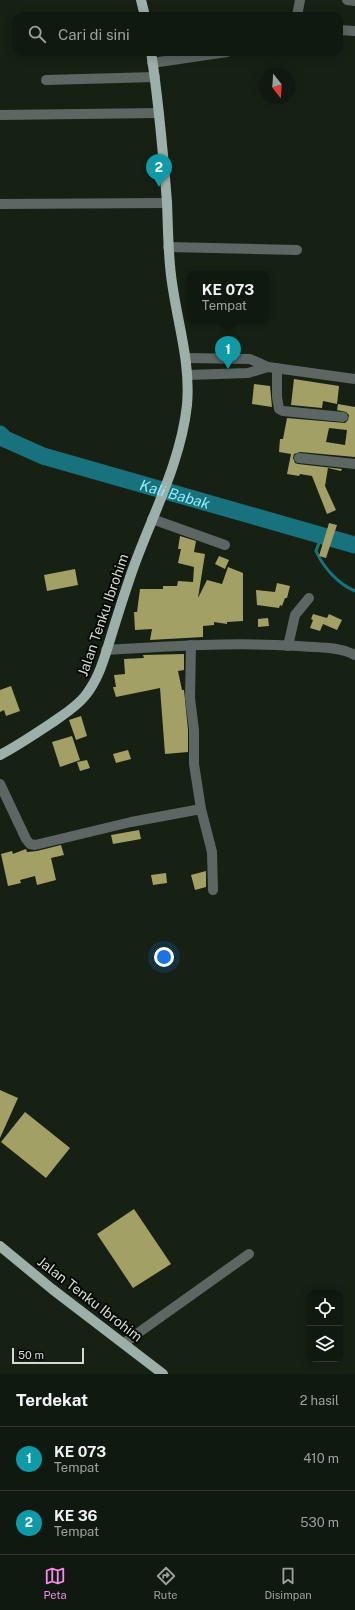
<!DOCTYPE html>
<html lang="id">
<style>
:root{--surface:#10190f;--page:#192218;--text:#f1f3f6;--muted:#9ca09e;--line:#30382f;--accent:#f788ec}
body{margin:0;font-family:"Public Sans",sans-serif;background:var(--page);color:var(--text)}
.controls{position:absolute;right:12px;bottom:12px;display:grid;overflow:hidden;border-radius:8px;box-shadow:0 2px 10px #0003}
.controls button{width:36px;height:36px;display:grid;place-items:center;padding:0;border:0;border-bottom:1px solid var(--line);background:var(--surface);color:var(--text);font:20px sans-serif}
.compass{position:absolute;left:259px;top:68px;width:36px;height:36px;border-radius:50%;background:var(--surface);box-shadow:0 2px 10px #0003;rotate:163deg}
.scale{position:absolute;left:12px;bottom:10px;width:72px;box-sizing:border-box;padding-left:4px;border:2px solid #d2dad1;border-top:0;font-size:11px;line-height:14px;white-space:nowrap;color:#d2dad1;-webkit-text-stroke:3px #050905;paint-order:stroke}
.you{position:absolute;left:164px;top:957px;width:14px;height:14px;margin:-10px;border:3px solid #fff;border-radius:50%;background:#1a73e8;box-shadow:0 0 0 6px #1a73e833}
.badge{display:grid;place-items:center;width:26px;height:26px;border-radius:50%;background:var(--accent);color:#fff;font-size:13px;font-weight:700}
.pin{position:absolute;translate:-50% -33px;filter:drop-shadow(0 1px 2px #0008)}
.pin::after{content:'';position:absolute;top:21px;width:14px;height:12px;background:inherit;clip-path:polygon(0 0,100% 0,50% 100%)}
.popup{position:absolute;left:187px;top:271px;width:82px;height:52px;box-sizing:border-box;display:grid;place-content:center;border-radius:8px;background:var(--surface);filter:drop-shadow(0 1px 3px #0005);font-size:13px;white-space:nowrap;color:var(--muted)}
.popup b{font-size:15px;color:var(--text)}
.popup::after{content:'';position:absolute;left:50%;top:100%;margin-left:-8px;border:8px solid transparent;border-top-color:var(--surface)}
.list{margin:0;padding:0;list-style:none}
h2{display:flex;justify-content:space-between;align-items:center;height:52px;margin:0;padding:0 16px;font-size:17px}
h2 small{font-size:13px;font-weight:400;color:var(--muted)}
.list li{display:grid;grid-template-columns:26px 1fr auto;gap:12px;align-items:center;box-sizing:border-box;height:64px;padding:0 16px;border-top:1px solid var(--line)}
.list b{display:block;font-size:15px;white-space:nowrap}
.list p{margin:0;font-size:13px;white-space:nowrap;color:var(--muted)}
.list em{font-size:13px;font-style:normal;color:var(--muted)}
.icon{flex:none;width:22px;height:22px;fill:none;stroke:currentColor;stroke-width:2;stroke-linecap:round;stroke-linejoin:round}
.map{position:relative;flex:none;width:355px;height:1374px;overflow:hidden}
.search{position:absolute;background:var(--surface);box-shadow:0 2px 10px #0003;left:12px;right:12px;top:12px;height:44px;display:flex;align-items:center;gap:10px;box-sizing:border-box;padding:0 14px;border-radius:12px;color:var(--muted);font-size:15px}
.sheet{height:180px;background:var(--surface)}
nav{display:flex;justify-content:space-around;align-items:center;box-sizing:border-box;height:56px;border-top:1px solid var(--line);background:var(--surface);font-size:11px;color:var(--muted)}
nav a{display:grid;justify-items:center;gap:2px}
nav .on{color:var(--accent)}
.map>svg:first-child{display:block}
</style>
<div class="map">
<svg width="355" height="1374" viewBox="0 0 355 1374">
<rect width="100%" height="100%" fill="#162114"/>
<g fill="none" stroke-linecap="round" stroke-linejoin="round">
<!-- stream -->
<path stroke="#17727e" stroke-width="3" d="M322,535l-6,16c7,16 22,33 39,40"/>
<!-- river -->
<path stroke="#17727e" stroke-width="17" id="s1" d="M0,434l5,5 38,17 312,89"/>
</g>
<!-- building -->
<g fill="#a2a064" fill-rule="evenodd">
<path d="M294,379l45,7 -2,18 -14,-3 -1,7 -31,-3z"/>
<path d="M254,384l16,2 2,21 -20,-3z"/>
<path d="M338,404l17,3v50l-55,-5 -6,2 -1,4 2,5 3,1 44,5 -1,2 -13,-3 -3,18 11,24 -9,4 -15,-38 -12,-2 -1,2 -12,-2 4,-20 -12,-2 1,-13h3l4,-21 58,5 3,-3 1,-5 -3,-3 -9,-2zM329,428l18,2 -2,15 -19,-3z"/>
<path d="M329,523l8,2 -11,33 -7,-2z"/>
<path d="M180,536l16,5 -2,11 11,2 -7,44 9,-18 15,4 6,-17 15,6v48l-16,1v2l-13,-2v3l-11,1v11l-53,3 2,-11 -17,1 -1,-18h3l3,-23h23v-3h14l1,-5 15,1 1,-15 -16,-4 3,-14h-3z"/>
<path d="M219,556l10,4 -4,9 -10,-5z"/>
<path d="M75,569l3,16 -31,6 -3,-16z"/>
<path d="M277,583l13,3 -3,12h-2l-3,8 -2,-1 -1,3 -22,-3 -1,-15 19,2z"/>
<path d="M313,614l14,4 2,-4 13,6 -5,10 -14,-6 -3,7 -10,-3 3,-8 -2,-1z"/>
<path d="M268,618l1,8 -11,1v-8z"/>
<path d="M184,654v16l-6,1 4,19h2l4,40v22l-23,2 -5,-66 -44,9 -3,-10h3l-2,-12 11,-1 -1,-15 20,-1 -1,-3z"/>
<path d="M11,686l9,25 -14,5 -2,-6 -4,2v-22z"/>
<path d="M81,716l6,20 -11,4 -7,-20z"/>
<path d="M72,736l8,24 -20,7 -8,-25z"/>
<path d="M128,750l3,9 -15,4 -3,-9z"/>
<path d="M87,760l3,8 -10,3 -3,-9z"/>
<path d="M139,830l2,9 -28,5 -2,-9z"/>
<path d="M61,845l3,10 -13,3 5,22 -19,5 -2,-9 -15,4 1,3 -13,3 -7,-32 11,-3 1,3 13,-5 1,3 10,-1z"/>
<path d="M206,871v16l-11,3 -4,-15z"/>
<path d="M166,873l1,10 -14,2 -2,-10z"/>
<path d="M0,1090l18,8 -18,40z"/>
<path d="M25,1112l45,36 -24,30 -45,-36z"/>
<path d="M134,1209l37,55 -38,24 -36,-54z"/>
</g>
<g fill="none" stroke-linecap="round" stroke-linejoin="round">
<!-- minor -->
<g stroke="#5c6663" stroke-width="10">
<path d="M347,0l8,1"/>
<path d="M297,16l3,-16"/>
<path d="M339,30l16,1"/>
<path d="M152,63l75,-11"/>
<path d="M46,80l109,-3"/>
<path d="M0,115l159,-2"/>
<path d="M0,204l167,-1"/>
<path d="M168,247l129,3"/>
<path d="M186,358l64,1 18,8 87,12"/>
<path d="M277,368v29l2,12 4,2 60,6"/>
<path d="M188,375l60,-2 20,-6"/>
<path d="M299,458l56,6"/>
<path d="M152,519l73,26"/>
<path d="M191,645l-1,53 4,32v34l7,45 11,43 1,38"/>
<path d="M288,646l7,-31 14,-17"/>
<path d="M106,650c64,-4 128,-8 192,-4 19,2 40,0 57,9"/>
<path d="M0,784l26,55 4,5 5,1 96,-23 70,-13"/>
<path d="M124,1343l125,-89"/>
</g>
<!-- major -->
<g stroke="#9cb0a9" stroke-width="10">
<path d="M141,0l4,16"/>
<path d="M0,755c19,-10 38,-23 56,-35 10,-7 21,-14 29,-24 13,-16 18,-34 24,-53 8,-26 16,-52 25,-77 19,-52 47,-105 53,-161 4,-45 -11,-86 -16,-130 -3,-24 -3,-49 -4,-73 -4,-50 -8,-100 -16,-150"/>
<path d="M0,1246l52,43 111,85"/>
</g>
</g>
<g text-anchor="middle" dominant-baseline="central" stroke-width="4" stroke-linejoin="round" paint-order="stroke">
<!-- street labels -->
<g font-size="14" fill="#d2dad1" stroke="#050905">
<text transform="translate(103 615) rotate(-71)">Jalan Tenku Ibrohim</text>
<text transform="translate(90 1299) rotate(38)">Jalan Tenku Ibrohim</text>
</g>
<!-- water labels -->
<g font-size="15" font-style="italic" fill="#92edfb" stroke="#050905">
<text stroke="none"><textPath href="#s1" startOffset="186">Kali Babak</textPath></text>
</g>
</g>
</svg>
<div class="controls">
<button><svg class="icon" aria-label="locate" viewBox="0 0 24 24"><circle cx="12" cy="12" r="6"/><path d="M12 2v4M12 18v4M2 12h4M18 12h4"/></svg></button>
<button><svg class="icon" aria-label="layers" viewBox="0 0 24 24"><path d="M12 4l9 5-9 5-9-5zM3 14l9 5 9-5"/></svg></button>
</div>
<svg class="compass" viewBox="-18 -18 36 36"><path d="M0-13l5 13h-10z" fill="#e53935"/><path d="M0 13l5-13h-10z" fill="#9ca09e"/></svg>
<div class="scale">50 m</div>
<div class="you"></div>
<div class="pin badge" style="left:228px;top:369px;background:#0f9aa8">1</div>
<div class="popup"><b>KE 073</b>Tempat</div>
<div class="pin badge" style="left:159px;top:187px;background:#0f9aa8">2</div>
<div class="search"><svg class="icon" aria-label="search" viewBox="0 0 24 24"><circle cx="10" cy="10" r="6"/><path d="M15 15l6 6"/></svg>Cari di sini</div>
</div>
<section class="sheet">
<h2>Terdekat<small>2 hasil</small></h2>
<ul class="list">
<li><span class="badge" style="background:#0f9aa8">1</span><div><b>KE 073</b><p>Tempat</p></div><em>410 m</em></li>
<li><span class="badge" style="background:#0f9aa8">2</span><div><b>KE 36</b><p>Tempat</p></div><em>530 m</em></li>
</ul>
</section>
<nav>
<a class="on"><svg class="icon" aria-label="map" viewBox="0 0 24 24"><path d="M3 6l6-2 6 2 6-2v14l-6 2-6-2-6 2zM9 4v14M15 6v14"/></svg>Peta</a>
<a><svg class="icon" aria-label="directions" viewBox="0 0 24 24"><path d="M12 3l9 9-9 9-9-9zM9 14v-3h6M13 9l2 2-2 2"/></svg>Rute</a>
<a><svg class="icon" aria-label="saved" viewBox="0 0 24 24"><path d="M7 4h10v16l-5-4-5 4z"/></svg>Disimpan</a>
</nav>
